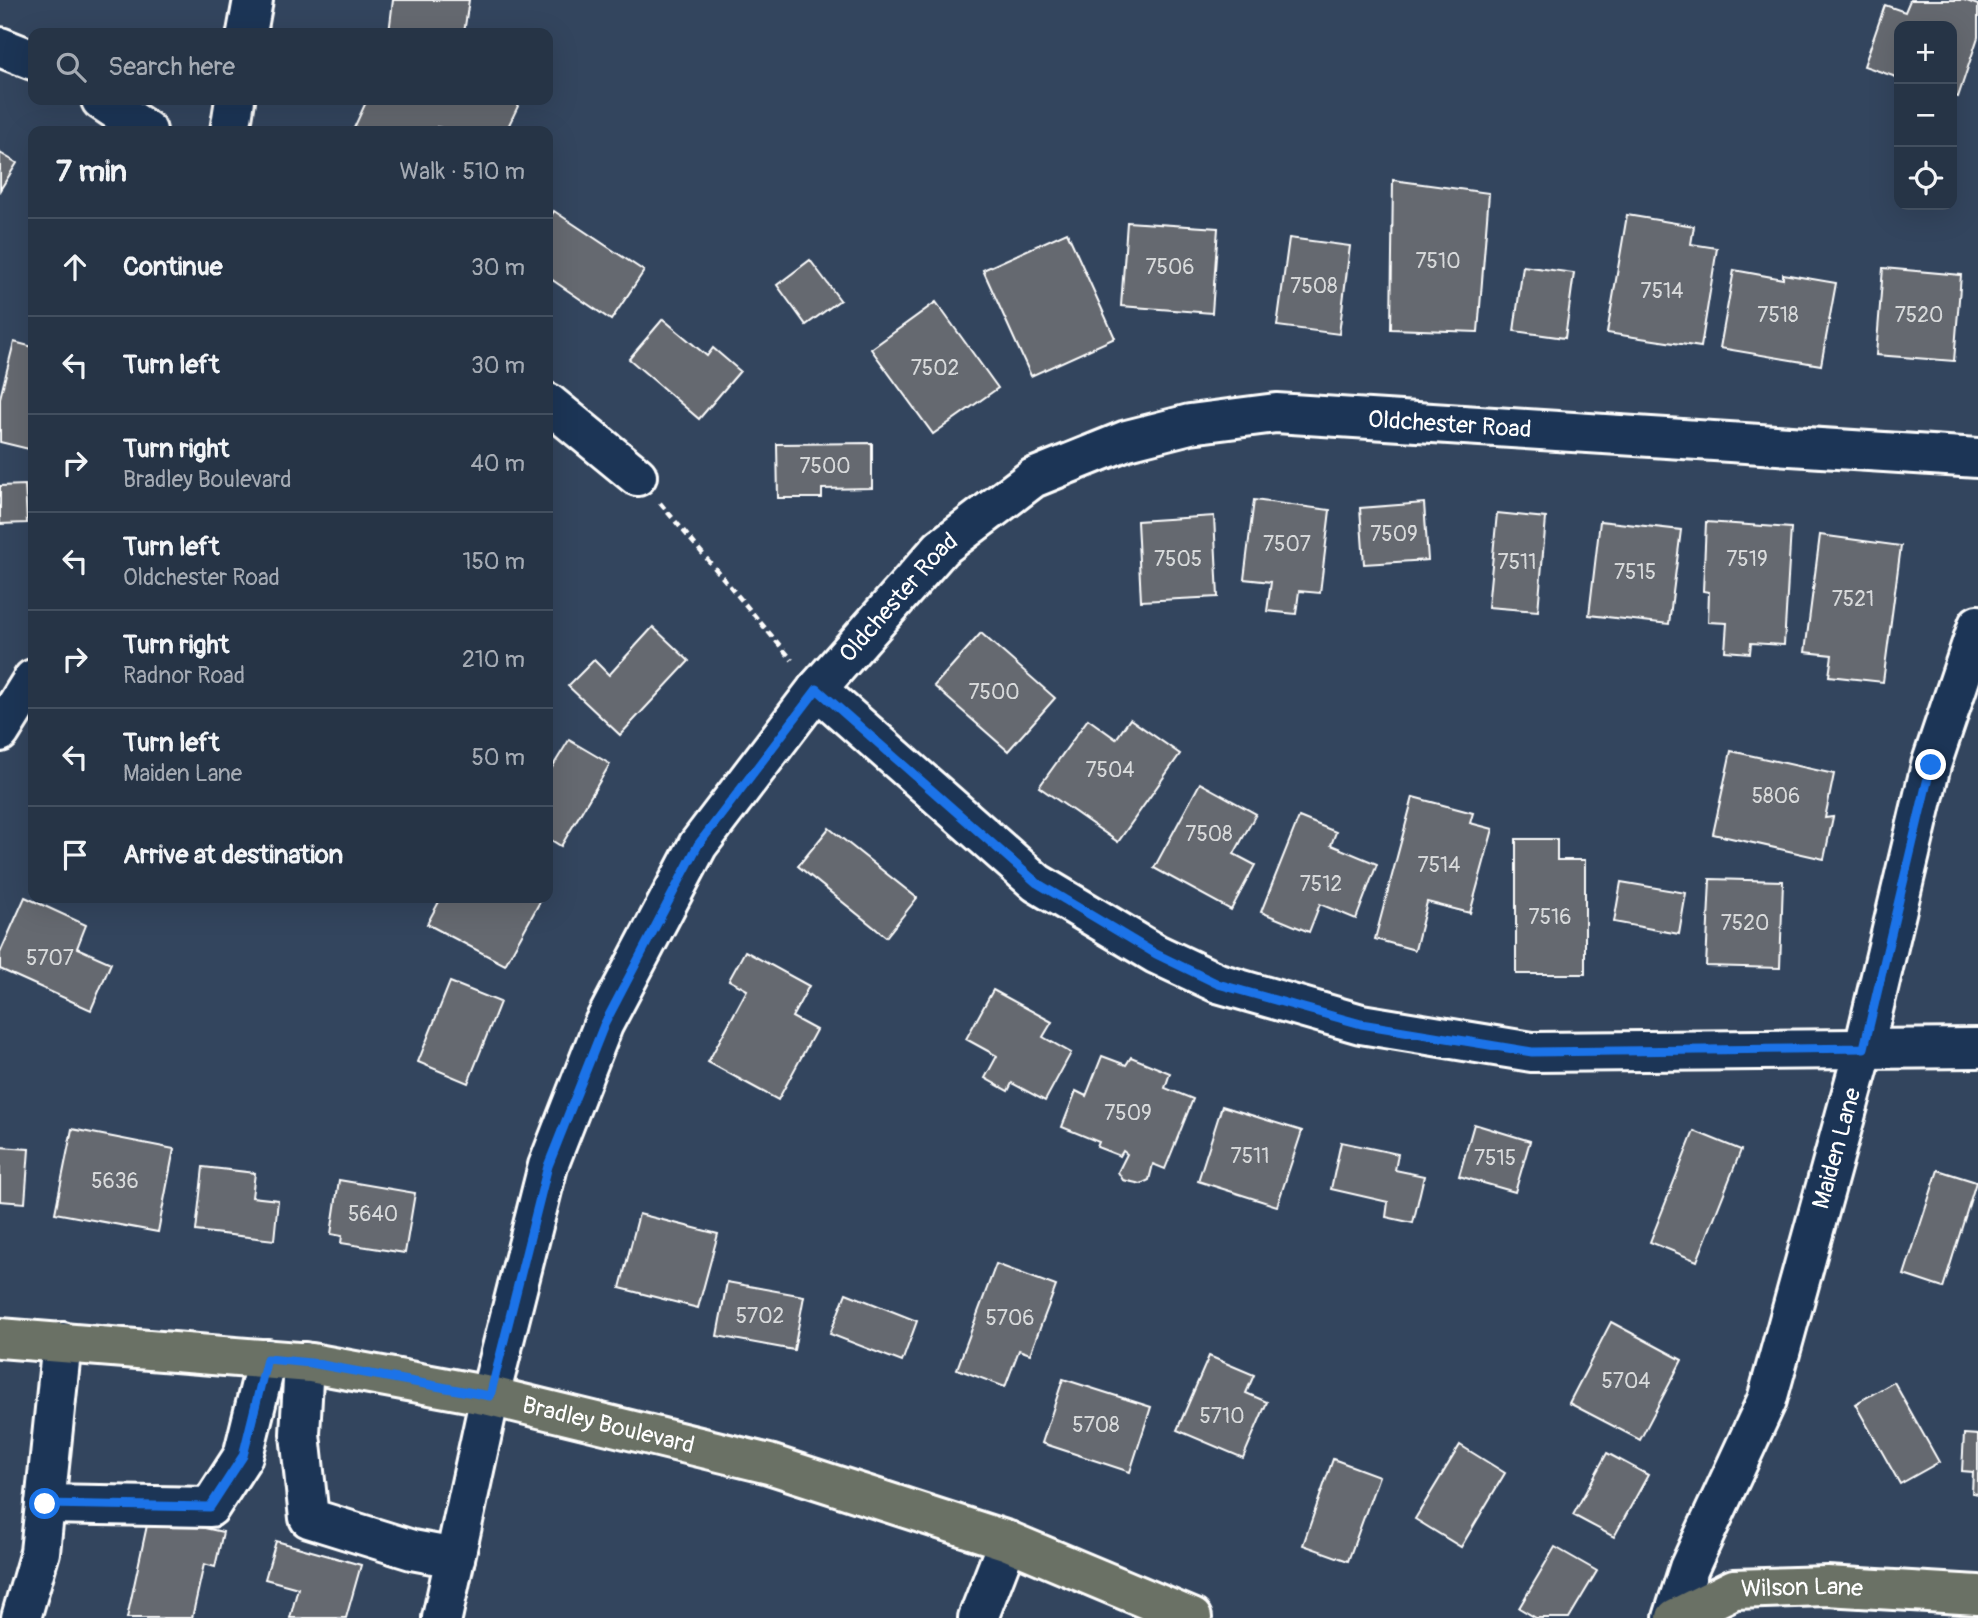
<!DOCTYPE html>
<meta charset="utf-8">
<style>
:root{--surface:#263446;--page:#2e3c4d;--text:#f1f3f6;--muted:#a4aab3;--line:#424f5f}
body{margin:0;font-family:Pangolin,sans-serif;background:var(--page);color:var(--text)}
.controls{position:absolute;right:21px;top:21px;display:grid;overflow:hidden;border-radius:14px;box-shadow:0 7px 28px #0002}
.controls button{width:63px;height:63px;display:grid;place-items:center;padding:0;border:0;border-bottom:2px solid var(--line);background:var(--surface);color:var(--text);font:35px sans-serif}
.stop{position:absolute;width:21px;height:21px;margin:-16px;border:5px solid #1a73e8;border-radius:50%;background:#fff}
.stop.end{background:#1a73e8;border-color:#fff;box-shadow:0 2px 7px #0008}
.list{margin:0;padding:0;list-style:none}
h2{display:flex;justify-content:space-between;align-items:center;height:91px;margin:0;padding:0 28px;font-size:30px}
h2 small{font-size:23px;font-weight:400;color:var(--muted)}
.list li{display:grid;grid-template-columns:46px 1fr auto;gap:21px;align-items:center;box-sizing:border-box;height:98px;padding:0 28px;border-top:2px solid var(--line)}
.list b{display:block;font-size:26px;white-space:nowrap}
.list p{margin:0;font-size:23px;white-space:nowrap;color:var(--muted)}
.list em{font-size:23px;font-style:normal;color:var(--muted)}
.icon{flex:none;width:38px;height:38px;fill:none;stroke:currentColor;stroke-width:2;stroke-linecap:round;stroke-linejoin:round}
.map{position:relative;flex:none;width:1978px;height:1618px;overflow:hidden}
.search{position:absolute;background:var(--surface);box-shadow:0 7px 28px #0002;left:28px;top:28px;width:525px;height:77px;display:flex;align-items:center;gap:18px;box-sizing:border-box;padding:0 24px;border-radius:14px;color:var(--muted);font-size:26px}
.panel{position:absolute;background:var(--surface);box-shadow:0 7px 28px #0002;left:28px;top:126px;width:525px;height:777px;border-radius:14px}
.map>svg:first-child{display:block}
</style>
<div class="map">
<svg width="1978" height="1618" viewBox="0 0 1978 1618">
<rect width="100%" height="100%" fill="#33455e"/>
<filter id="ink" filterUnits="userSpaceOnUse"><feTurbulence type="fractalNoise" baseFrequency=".0143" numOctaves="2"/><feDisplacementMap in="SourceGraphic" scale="14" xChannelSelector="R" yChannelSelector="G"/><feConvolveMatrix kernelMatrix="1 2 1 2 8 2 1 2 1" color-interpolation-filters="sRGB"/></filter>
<g filter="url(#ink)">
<!-- building -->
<g fill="#656970" stroke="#fff" stroke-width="2">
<path d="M393,0h76l-5,33h-75z"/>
<path d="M1910,0h54l14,5v32l-20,60 -6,-2v-69h-53v52l-35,-12 21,-61 20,7z"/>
<path d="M367,100h154l-15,31h-50l-19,-4 -1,4h-75l-7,-3z"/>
<path d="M0,153l17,10 -17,27z"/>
<path d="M1393,180l96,13 -11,139 -87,-3z"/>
<path d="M554,211l90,60 -33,49 -63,-43v-56z"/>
<path d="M1627,215l67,11 -3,18 26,4 -16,99 -94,-14z"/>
<path d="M1127,222l91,6 -6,85 -91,-7z"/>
<path d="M1067,232l48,106 -84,38 -48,-106z"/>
<path d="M1289,238l61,8 -11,88 -62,-8z"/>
<path d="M810,260l30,40 -34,25 -29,-40z"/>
<path d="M1523,266l51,7 -9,65 -51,-7z"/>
<path d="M1883,268l78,7 -7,86 -78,-6z"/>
<path d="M1734,270l49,9v-5l53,9 -15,82 -101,-17z"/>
<path d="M936,302l62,86 -65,46 -62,-85z"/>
<path d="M663,319l44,37 6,-8 27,23 -41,48 -70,-60z"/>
<path d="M14,342l19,5v103l-33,-8v-44z"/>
<path d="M872,443v45l-50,1v9h-44l-1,-54z"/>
<path d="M25,485l2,38 -27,1v-38z"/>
<path d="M1254,500l76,10 -10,83 -21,-2 -3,23 -29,-3 4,-29 -27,-3z"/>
<path d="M1424,503l4,57 -64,4 -4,-56z"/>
<path d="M1497,513l49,5 -8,93 -50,-4z"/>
<path d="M1214,516l4,81 -77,4 -4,-80z"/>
<path d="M1600,521l81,9 -12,94 -80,-9z"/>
<path d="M1706,522l85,6 -7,117 -33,-2 -1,10 -25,-2 2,-28 -19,-1 1,-30 -6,-1z"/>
<path d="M1820,535l81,11 -18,136 -54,-6 3,-21 -27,-3z"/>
<path d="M653,627l36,34 -69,74 -52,-49 26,-26 15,15z"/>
<path d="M981,633l74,65 -47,53 -74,-65z"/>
<path d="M1088,719l28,20 14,-20 50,35 -62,88 -79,-55z"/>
<path d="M569,740l41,24 -49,82 -13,-8v-64z"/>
<path d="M1731,751l103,23 -9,44 8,-1 -9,42 -111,-25z"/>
<path d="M1200,783l56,31 -22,40 21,11 -24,45 -77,-42z"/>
<path d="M1413,797l60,16 -3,10 23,6 -23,84 -43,-11 -12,48 -40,-11z"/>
<path d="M1299,817l37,15 -5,13 46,19 -21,55 -36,-15 -11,28 -48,-20z"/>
<path d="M829,828l88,70 -31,39 -88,-71z"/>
<path d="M1516,839h41v21h28v114h-69z"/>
<path d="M1710,879l73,2 -3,87 -74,-2z"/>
<path d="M1621,882l65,11 -7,41 -65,-12z"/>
<path d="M25,897l61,28 -9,23 34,15 -20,47 -91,-41v-16z"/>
<path d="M441,898h101l-37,67 -78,-41z"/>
<path d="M745,951l64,35 -17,31 24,13 -38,70 -70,-38 39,-72 -18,-10z"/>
<path d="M450,982l50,20 -32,81 -50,-21z"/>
<path d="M993,990l59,32 -9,15 28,16 -26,48 -33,-18 -4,8 -23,-13 12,-22 -31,-17z"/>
<path d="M1102,1056l24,9 5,-8 39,16 -5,15 28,11 -28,70 -12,-5 -4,16 -8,4 -18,-4 -5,-8 9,-18 -4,-3 -3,5 -23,-9 2,-5 -37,-15 14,-36 10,5z"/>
<path d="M1222,1106l80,25 -25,75 -79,-25z"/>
<path d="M1474,1124l56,17 -15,51 -56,-16z"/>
<path d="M72,1129l102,20 -16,83 -103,-19z"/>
<path d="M1694,1131l47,19 -44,111 -47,-19z"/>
<path d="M0,1133v14l29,2 -4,54 -25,-2z"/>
<path d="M1341,1142l57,12 -3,16 29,6 -11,47 -27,-6 2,-15 -57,-13z"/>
<path d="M203,1167l52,6 -3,24 26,3 -4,40 -78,-9z"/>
<path d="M1938,1170l38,12 -33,106 -39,-13z"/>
<path d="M339,1180l76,13 -10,60 -64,-10 1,-7 -11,-2z"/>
<path d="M639,1214l79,20 -20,74 -78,-20z"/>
<path d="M996,1264l60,22 -26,68 -11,-4 -14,37 -48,-18z"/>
<path d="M727,1282l77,14 -10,54 -77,-14z"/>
<path d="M846,1293l71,28 -15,41 -72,-28z"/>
<path d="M1611,1322l71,38 -42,80 -71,-37z"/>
<path d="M1209,1356l45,19 -8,18 21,9 -24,56 -66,-28z"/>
<path d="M1063,1379l88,28 -21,65 -88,-29z"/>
<path d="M1894,1382l45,80 -39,22 -45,-80z"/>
<path d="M1964,1434l14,1v59l-6,-1 1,-21 -11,-1z"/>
<path d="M1460,1445l45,28 -44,74 -46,-28z"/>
<path d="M1607,1453l41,22 -34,62 -41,-22z"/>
<path d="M1333,1459l46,17 -31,85 -45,-16z"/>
<path d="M149,1516l74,16 -8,35 -11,-3 -12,54h-65z"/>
<path d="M276,1541l85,24 -15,53h-56l8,-30 -33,-9z"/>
<path d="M1555,1547l42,24 -28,47h-33l-17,-10z"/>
</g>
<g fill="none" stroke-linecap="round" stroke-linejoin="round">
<defs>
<g id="minor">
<path d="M247,33l6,-33"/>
<path d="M0,47l33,13"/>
<path d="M101,100l46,31"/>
<path d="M230,131l5,-31"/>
<path d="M548,403l89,73"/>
<path d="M817,689l220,194 119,71 62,29 143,41 171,28 446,-4"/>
<path d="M0,732l33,-53"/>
<path d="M304,1362l-4,72 9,84 103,32 43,8"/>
<path d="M45,1504l165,3 33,-51 24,-97"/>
<path d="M21,1618l19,-66 22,-210"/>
<path id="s1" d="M442,1618l48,-222 58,-230 55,-141 95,-180 119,-156 124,-141 92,-70 94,-38 63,-16 86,-11 702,45"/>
<path d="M978,1618l30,-77"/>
<path id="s2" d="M1673,1618l16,-50 78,-168 97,-352 67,-283 47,-140"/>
</g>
<g id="major">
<path id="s3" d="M0,1338l311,25 179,33 279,68 239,77 184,77"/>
<path id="s4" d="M1676,1618l58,-29 93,-3 151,9"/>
</g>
</defs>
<!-- minor casing -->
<use href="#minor" stroke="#fff" stroke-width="44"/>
<!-- major casing -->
<use href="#major" stroke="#fff" stroke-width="44"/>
<!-- path -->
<path stroke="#fff" stroke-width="4.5" stroke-dasharray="7 5" stroke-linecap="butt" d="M660,503l132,157"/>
<!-- minor -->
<use href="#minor" stroke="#1d3557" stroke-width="38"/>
<!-- major -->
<use href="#major" stroke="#6b7165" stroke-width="38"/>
</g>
</g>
<g fill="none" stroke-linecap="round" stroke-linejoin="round" filter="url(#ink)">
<!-- route -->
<path stroke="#1a73e8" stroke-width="9" d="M45,1504l165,3 33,-51 24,-97 44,4 179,33 58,-230 56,-141 94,-180 119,-156 220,194 119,71 62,30 143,40 171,28 332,-4 67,-283"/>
</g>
<g text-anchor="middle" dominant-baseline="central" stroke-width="5" stroke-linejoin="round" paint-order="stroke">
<!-- number labels -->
<g font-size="21" fill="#d8dadb">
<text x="1438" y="261">7510</text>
<text x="1170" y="267">7506</text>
<text x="1314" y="286">7508</text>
<text x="1662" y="291">7514</text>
<text x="1778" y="315">7518</text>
<text x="1919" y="315">7520</text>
<text x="935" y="368">7502</text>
<text x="825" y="466">7500</text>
<text x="1394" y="534">7509</text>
<text x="1287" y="544">7507</text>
<text x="1178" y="559">7505</text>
<text x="1747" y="559">7519</text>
<text x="1517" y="562">7511</text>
<text x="1635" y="572">7515</text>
<text x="1853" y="599">7521</text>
<text x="994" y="692">7500</text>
<text x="1110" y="770">7504</text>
<text x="1776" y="796">5806</text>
<text x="1209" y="834">7508</text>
<text x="1439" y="865">7514</text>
<text x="1321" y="884">7512</text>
<text x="1550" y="917">7516</text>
<text x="1745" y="923">7520</text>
<text x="50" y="958">5707</text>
<text x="1128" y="1113">7509</text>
<text x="1250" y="1156">7511</text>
<text x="1495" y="1158">7515</text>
<text x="115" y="1181">5636</text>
<text x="373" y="1214">5640</text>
<text x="760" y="1316">5702</text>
<text x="1010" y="1318">5706</text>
<text x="1626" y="1381">5704</text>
<text x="1222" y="1416">5710</text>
<text x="1096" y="1425">5708</text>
</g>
<!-- street labels -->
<g font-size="24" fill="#fff" stroke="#1d3557">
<text stroke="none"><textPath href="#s1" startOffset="1746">Oldchester Road</textPath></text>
<text stroke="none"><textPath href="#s1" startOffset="1138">Oldchester Road</textPath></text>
<text stroke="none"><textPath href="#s2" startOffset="499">Maiden Lane</textPath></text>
<text stroke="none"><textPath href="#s3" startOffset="616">Bradley Boulevard</textPath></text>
<text stroke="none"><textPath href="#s4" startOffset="133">Wilson Lane</textPath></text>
</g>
</g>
</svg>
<div class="controls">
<button>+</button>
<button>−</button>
<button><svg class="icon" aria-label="locate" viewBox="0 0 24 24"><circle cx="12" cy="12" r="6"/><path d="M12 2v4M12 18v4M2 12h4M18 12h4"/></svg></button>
</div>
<div class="stop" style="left:45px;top:1504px"></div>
<div class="stop end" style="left:1931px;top:765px"></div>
<div class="search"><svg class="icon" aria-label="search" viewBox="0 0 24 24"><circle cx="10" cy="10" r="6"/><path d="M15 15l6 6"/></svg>Search here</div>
<section class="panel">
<h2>7 min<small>Walk · 510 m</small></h2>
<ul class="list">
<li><svg class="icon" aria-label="ahead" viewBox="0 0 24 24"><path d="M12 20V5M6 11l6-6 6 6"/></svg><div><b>Continue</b></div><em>30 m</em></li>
<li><svg class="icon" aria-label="left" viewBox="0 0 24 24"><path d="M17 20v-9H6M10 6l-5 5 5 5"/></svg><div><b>Turn left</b></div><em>30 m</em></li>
<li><svg class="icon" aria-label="right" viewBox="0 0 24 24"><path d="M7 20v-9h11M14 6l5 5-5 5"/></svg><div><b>Turn right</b><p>Bradley Boulevard</p></div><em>40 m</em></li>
<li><svg class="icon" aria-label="left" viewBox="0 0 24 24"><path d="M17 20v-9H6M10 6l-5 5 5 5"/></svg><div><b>Turn left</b><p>Oldchester Road</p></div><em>150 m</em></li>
<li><svg class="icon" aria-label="right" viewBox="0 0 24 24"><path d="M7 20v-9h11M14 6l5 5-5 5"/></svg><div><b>Turn right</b><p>Radnor Road</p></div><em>210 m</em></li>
<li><svg class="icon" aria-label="left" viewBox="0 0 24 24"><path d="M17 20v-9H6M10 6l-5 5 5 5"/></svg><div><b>Turn left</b><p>Maiden Lane</p></div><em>50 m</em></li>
<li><svg class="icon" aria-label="arrive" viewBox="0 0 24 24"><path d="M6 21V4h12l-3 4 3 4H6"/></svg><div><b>Arrive at destination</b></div></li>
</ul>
</section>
</div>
